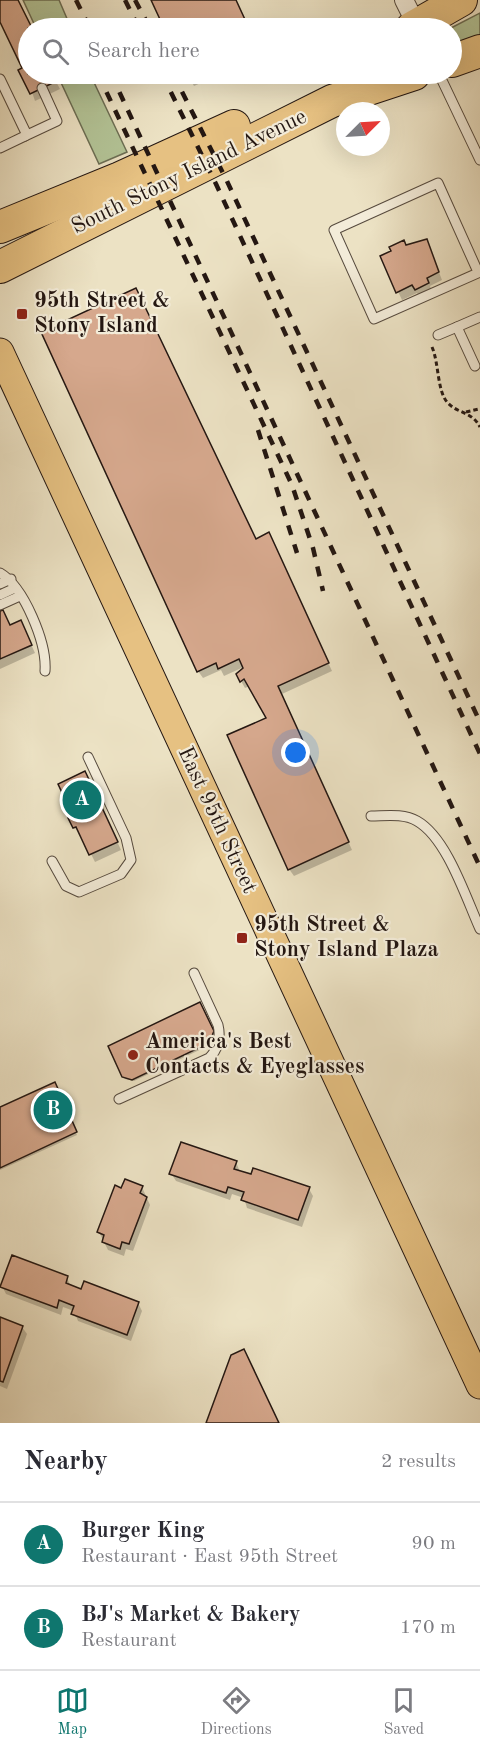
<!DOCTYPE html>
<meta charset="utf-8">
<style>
:root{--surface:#fff;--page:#f7f7f7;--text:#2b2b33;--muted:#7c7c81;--line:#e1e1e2;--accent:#0f766e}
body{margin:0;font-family:"Old Standard TT",serif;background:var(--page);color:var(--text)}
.compass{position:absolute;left:336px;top:102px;width:54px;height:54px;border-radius:50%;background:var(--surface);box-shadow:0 6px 24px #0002;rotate:66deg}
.you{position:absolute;left:296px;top:753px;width:21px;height:21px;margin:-15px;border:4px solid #fff;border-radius:50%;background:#1a73e8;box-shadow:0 0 0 9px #1a73e833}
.badge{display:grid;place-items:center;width:39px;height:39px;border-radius:50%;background:var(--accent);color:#fff;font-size:20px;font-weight:700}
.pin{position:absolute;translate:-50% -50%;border:3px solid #fff;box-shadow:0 2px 6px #0006}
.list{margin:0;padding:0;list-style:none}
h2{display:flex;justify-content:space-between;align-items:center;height:78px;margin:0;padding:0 24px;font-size:26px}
h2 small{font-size:20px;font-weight:400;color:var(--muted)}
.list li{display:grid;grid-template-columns:39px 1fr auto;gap:18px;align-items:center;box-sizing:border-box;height:84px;padding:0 24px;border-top:2px solid var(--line)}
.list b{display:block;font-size:22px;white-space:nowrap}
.list p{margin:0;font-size:20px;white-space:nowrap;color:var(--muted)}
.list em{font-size:20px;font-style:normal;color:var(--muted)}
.icon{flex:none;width:33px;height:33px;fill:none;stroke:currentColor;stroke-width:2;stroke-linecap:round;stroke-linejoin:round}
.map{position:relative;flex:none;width:480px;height:1423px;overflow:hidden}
.search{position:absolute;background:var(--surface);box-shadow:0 6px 24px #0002;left:18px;right:18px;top:18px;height:66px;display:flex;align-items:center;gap:15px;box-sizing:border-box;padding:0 21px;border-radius:33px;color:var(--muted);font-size:22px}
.sheet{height:246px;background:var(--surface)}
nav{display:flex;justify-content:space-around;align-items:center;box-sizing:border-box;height:84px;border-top:2px solid var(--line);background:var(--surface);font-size:16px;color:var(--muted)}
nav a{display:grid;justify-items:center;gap:3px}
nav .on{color:var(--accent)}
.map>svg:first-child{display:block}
</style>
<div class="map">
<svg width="480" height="1423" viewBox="0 0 480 1423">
<rect width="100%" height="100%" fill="#ece2c4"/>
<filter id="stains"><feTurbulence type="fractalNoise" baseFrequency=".00333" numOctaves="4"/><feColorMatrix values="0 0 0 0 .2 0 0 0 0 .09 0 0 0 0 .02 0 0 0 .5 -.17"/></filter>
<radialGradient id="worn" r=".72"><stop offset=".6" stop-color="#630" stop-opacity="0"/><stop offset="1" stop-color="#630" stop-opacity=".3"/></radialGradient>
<!-- grass -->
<g fill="#b3c497" stroke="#6c6e54" stroke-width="1.5">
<path d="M23,0h36l12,28h-35z"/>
<path d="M480,13v24l-24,9 -5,-18z"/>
<path d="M57,74h33l37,78 -28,12z"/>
</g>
<!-- shadow -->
<g fill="#0003">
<path d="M0,0h17l14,28h-3v46h24l8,15 -25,12 -11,-33 -24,-49z"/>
<path d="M153,0h83l13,27 3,-1 2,2h-88z"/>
<path d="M187,74h34l-27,12z"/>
<path d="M427,241l15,39 -12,6 2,5 -12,6 -3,-4 -15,7 -20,-43z"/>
<path d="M256,540l17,2 59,129 -50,23 70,156 -58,26 -5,-7 -21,-151 -18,-32 -5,2 -4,-7 7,-16 -24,11 -3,-6 -18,8 -5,-7z"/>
<path d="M0,613l10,14 14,2 11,24 -35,16z"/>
<path d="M89,781l32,69 -26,12 -14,-28 -2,1 -4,-8z"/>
<path d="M200,1004l14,30 -4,11 -76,36 -9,-2 -15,-32z"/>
<path d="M54,1084l23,51 -77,35v-61z"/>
<path d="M236,1162l4,10 69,17 4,7 -11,31 -55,-19 -3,-10 -12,-4 -2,6 -54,-19 -5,-8z"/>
<path d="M142,1187l8,18 -17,46 -7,-2 -2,7 -16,-6 -9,-18 23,-42z"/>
<path d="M67,1278l4,9 67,16 4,8 -11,30 -53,-20 -4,-10 -11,-4 -2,8 -55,-21 -4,-8z"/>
<path d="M0,1318l22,9 5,7 -20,55 -7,-3z"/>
</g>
<!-- building -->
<g fill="#d6a88d" stroke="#241712" stroke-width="1.5">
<path d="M0,0h18l14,28h-4v46h25l4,7 -27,13 -12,-24 4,-2 -22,-46z"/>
<path d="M151,0h85l12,26 5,-2 2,4h-91z"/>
<path d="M427,239l12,33 -12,6 2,5 -14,7 -3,-5 -16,8 -16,-37 11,-5 -2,-4 15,-7 2,5z"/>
<path d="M136,288l120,251 13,-7 60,131 -51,23 71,156 -61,28 -61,-135 39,-17 -22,-39 -4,3 -4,-8 7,-6 -4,-9 -21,10 -2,-6 -19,9 -156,-340z"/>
<path d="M3,610l7,15 11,-5 11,25 -32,14v-48z"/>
<path d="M85,771l33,71 -29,13 -13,-28 -3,1 -5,-10 5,-2 -15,-32z"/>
<path d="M200,1002l14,29 -5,12 -77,37 -10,-3 -14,-31z"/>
<path d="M55,1082l22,50 -77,36v-61z"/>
<path d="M181,1142l56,19 -3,8 17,5 2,-6 57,19 -12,33 -57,-20 3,-8 -16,-5 -2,6 -57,-19z"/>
<path d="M125,1179l18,7 -3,7 7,4 -18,47 -7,-2 -2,7 -18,-7 2,-7 -7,-3 18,-47 6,3z"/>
<path d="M12,1255l56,21 -2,7 15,6 3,-8 55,21 -12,33 -56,-21 3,-8 -15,-6 -2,8 -57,-21z"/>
<path d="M0,1317l23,9 -20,56 -3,-1z"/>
<path d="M244,1349l35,74h-73l25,-68z"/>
</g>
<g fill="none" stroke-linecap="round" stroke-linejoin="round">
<defs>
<g id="lane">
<path d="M439,74l41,86"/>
<path d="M0,79l26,54 -1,3 -25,12"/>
<path d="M25,136l32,-15 -15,-33"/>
<path d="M478,272l-40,-89 -104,47 40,89 106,-47"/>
<path d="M438,335l19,-8"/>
<path d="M475,366l-18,-39 23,-10"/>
<path d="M0,573c24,14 47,70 45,98"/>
<path d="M0,584l11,-5"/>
<path d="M0,595l15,-7"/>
<path d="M0,605l20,-9"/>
<path d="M371,816c14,0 32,-3 46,5 30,17 49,77 63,108"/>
<path d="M52,861l14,25 13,6 42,-18 10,-14 -5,-22 -38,-81"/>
<path d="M119,1099l90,-41c9,-8 12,-21 9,-33l-24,-52"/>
</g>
<path id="street" d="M404,0l14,28"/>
<path id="primary" d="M0,352l480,1033"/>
<g id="highway">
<path d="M412,28l49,-28"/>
<path d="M452,61l28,-10"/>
<path d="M0,227l120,-49 114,-52"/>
<path d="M0,267l332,-166 82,-27"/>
</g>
</defs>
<!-- lane casing -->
<use href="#lane" stroke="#564a3e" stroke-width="11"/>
<!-- street casing -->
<use href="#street" stroke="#564a3e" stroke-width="20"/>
<!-- primary casing -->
<use href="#primary" stroke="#241712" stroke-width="29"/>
<!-- highway casing -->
<use href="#highway" stroke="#241712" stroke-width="34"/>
<!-- path -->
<g stroke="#241712" stroke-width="3" stroke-dasharray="4.5 3" stroke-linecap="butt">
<path d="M432,347c7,16 5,43 15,55 10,12 25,9 33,25"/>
<path d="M466,412l13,-3"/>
</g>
<!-- lane -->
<use href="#lane" stroke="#f3ecd9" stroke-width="9"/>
<!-- street -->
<use href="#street" stroke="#f3ecd9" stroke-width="18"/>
<!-- primary -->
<use href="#primary" stroke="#e6c182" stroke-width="27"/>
<!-- highway -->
<use href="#highway" stroke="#e6c182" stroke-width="32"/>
<!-- rail -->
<g stroke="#241712" stroke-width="4.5" stroke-dasharray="10 10" stroke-linecap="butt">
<path d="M76,0l14,28"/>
<path d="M125,0l14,28"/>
<path d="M135,0l15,28"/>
<path d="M98,74l194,411 21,63 10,43"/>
<path d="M111,74l369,793"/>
<path d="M162,74l54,110 264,570"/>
<path d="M173,74l53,105 254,543"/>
<path d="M258,430l39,123"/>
</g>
</g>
<!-- markers -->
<g fill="#8f2418" stroke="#f3ecd9" stroke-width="2">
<rect x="16" y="308" width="12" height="12" rx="3"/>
<rect x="236" y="932" width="12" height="12" rx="3"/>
<circle cx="133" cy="1055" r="6"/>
</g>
<g text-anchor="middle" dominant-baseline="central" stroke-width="4.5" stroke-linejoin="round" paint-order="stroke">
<!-- street labels -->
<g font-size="22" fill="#241712" stroke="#f3ecd9">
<text transform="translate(189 172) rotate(-26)">South Stony Island Avenue</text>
<text transform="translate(217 820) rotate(65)">East 95th Street</text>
</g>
<!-- poi labels -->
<g font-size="22" font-weight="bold" fill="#241712" stroke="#f3ecd9" text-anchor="start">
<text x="34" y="301">95th Street &amp;<tspan x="34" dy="25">Stony Island</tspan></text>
<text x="254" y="925">95th Street &amp;<tspan x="254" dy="25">Stony Island Plaza</tspan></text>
<text x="145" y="1042">America's Best<tspan x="145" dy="25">Contacts &amp; Eyeglasses</tspan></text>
</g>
</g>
<rect width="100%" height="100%" filter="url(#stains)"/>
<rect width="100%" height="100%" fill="url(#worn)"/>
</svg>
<svg class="compass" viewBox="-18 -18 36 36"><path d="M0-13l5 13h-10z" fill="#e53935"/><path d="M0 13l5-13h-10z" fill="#7c7c81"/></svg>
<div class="you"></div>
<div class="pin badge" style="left:82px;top:800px">A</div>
<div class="pin badge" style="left:53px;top:1110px">B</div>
<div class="search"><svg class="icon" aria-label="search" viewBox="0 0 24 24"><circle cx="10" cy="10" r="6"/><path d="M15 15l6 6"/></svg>Search here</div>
</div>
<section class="sheet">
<h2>Nearby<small>2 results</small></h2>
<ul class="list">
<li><span class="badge">A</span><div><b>Burger King</b><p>Restaurant · East 95th Street</p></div><em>90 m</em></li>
<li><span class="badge">B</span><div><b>BJ's Market &amp; Bakery</b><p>Restaurant</p></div><em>170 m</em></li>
</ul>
</section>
<nav>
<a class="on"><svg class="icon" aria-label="map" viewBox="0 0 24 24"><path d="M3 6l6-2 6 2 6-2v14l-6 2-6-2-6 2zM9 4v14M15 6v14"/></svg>Map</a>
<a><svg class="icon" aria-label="directions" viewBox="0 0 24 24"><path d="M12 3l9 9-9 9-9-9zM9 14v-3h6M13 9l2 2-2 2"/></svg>Directions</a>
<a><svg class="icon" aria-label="saved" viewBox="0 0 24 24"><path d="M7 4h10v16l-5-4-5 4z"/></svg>Saved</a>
</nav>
